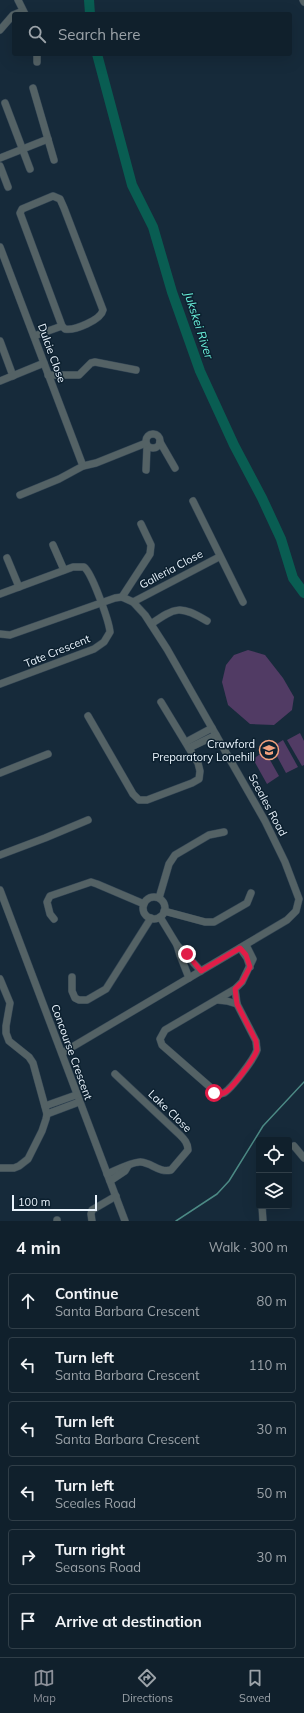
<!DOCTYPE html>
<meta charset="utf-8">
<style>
:root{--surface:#10202c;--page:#192834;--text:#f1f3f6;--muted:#9ca3a9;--line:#303e48;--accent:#8c9099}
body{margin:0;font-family:Mulish,sans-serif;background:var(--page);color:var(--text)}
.controls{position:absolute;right:12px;bottom:12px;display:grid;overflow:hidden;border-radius:4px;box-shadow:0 4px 16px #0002}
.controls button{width:36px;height:36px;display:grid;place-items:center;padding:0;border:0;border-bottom:1px solid var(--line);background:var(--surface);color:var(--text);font:20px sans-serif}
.scale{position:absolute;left:12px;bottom:10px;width:85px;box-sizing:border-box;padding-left:4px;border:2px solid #eaf4fd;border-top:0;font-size:11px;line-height:14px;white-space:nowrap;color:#eaf4fd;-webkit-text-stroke:3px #0c202f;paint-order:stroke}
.stop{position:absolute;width:12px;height:12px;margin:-9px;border:3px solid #e11d48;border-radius:50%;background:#fff}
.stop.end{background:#e11d48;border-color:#fff;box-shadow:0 1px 4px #0008}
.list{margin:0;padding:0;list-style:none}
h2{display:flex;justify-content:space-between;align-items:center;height:52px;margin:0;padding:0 16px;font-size:17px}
h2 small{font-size:13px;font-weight:400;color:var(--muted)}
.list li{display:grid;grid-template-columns:26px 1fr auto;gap:12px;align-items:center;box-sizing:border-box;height:56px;margin:0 8px 8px;padding:0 8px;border:1px solid var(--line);border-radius:4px}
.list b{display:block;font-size:15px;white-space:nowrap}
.list p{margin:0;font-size:13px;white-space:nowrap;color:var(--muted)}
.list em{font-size:13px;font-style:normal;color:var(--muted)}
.icon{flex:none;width:22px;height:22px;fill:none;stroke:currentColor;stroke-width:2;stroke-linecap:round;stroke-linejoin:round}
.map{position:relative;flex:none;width:304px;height:1221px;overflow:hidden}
.search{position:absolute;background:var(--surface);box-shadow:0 4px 16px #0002;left:12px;right:12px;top:12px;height:44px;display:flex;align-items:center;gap:10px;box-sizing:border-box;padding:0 14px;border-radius:4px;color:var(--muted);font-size:15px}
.sheet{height:436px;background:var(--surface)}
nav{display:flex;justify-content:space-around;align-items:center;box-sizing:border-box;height:56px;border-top:1px solid var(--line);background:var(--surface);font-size:11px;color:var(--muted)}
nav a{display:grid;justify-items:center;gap:2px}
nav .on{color:var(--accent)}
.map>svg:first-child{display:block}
</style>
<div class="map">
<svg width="304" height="1221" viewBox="0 0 304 1221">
<rect width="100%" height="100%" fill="#162a3a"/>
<!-- green -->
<g fill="#513b64">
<path d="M248,650l17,5 18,23 11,19 -2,13 -18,15 -24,-1 -22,-19 -6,-23 4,-17 8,-10z"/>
<path d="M300,733l4,8v24l-2,1 -15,-26z"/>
<path d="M283,740l15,27 -12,6 -14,-26z"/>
<path d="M265,751l14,25 -12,8 -14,-25z"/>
</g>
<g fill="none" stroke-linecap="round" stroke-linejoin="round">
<!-- stream -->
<path stroke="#4c8a85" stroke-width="1.5" d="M176,1221l41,-27 12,-13 34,-55 41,-44"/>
<!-- river -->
<g stroke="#095d52" stroke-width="10">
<path d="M89,0l1,14"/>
<path d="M97,54l35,131 21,42 19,65 28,79 34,74 28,53 19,41 12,39 11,15"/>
</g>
<defs>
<g id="minor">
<path d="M18,0l7,14"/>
<path d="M303,0l1,2"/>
<path d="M0,30l13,-15 10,-4"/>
<path d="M37,54v8"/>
<path d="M33,88l21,72"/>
<path d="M5,103l25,66"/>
<path d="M0,158l48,-19"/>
<path d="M0,166l8,21"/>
<path d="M0,247l83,219"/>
<path d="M34,336l28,-10 3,3c9,2 36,-9 38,-19l-39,-102 -4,-9 -7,-3 -31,13 -2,4 42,113"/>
<path d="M0,341l13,35"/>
<path d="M48,375h31l12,-12 4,-1 41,8"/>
<path d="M0,381l44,-18"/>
<circle cx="153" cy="441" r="7"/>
<path d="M160,442l15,26"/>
<path d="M146,470l1,-24"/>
<path d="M20,495l39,-16 24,-13 13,-3 50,-20"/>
<path d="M193,501l50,101"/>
<path d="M53,545l11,25"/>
<path d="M7,558l12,29"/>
<path d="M0,594l73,-27h11c8,6 25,54 26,65l-6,10 -10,7 -94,35"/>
<path d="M122,597l28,-43 1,-9 -10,-21"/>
<path d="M133,602l86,-45"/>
<path d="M151,624c25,-17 29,-19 56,-3"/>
<path d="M0,634l10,1 105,-37 7,-1 11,5 12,13 22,34 98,172 20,41 14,37 -3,12 -9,9 -225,133"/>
<path d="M88,716l45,78 6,6h8l45,-17 7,-4 1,-8 -2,-8 -37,-61"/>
<path d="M186,742l26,-14"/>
<path d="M189,748l27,-13"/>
<path d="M0,773l48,-19"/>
<path d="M0,855l45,-17 43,-18"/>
<path d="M0,890l125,331"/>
<circle cx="154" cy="908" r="11"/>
<path d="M159,898l10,-34 6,-9 34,-20 15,-3"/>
<path d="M164,911l41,11h9l33,-19 4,-10"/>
<path d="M160,917l17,28 24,26"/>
<path d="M54,919l-4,-5 -3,-12 3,-6 41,-14 6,2 47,20"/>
<path d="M177,945l3,10 9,23"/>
<path d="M240,948l7,10 3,9"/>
<path d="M72,977v14l3,7 4,2h8l19,-11 45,-71"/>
<path d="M0,979l10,24 -4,23v7l3,8 20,16 4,6 11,40 3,11 -1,5 -4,12 -14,28 -9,7 -5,2h-14"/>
<path d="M235,989l2,15 19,37 1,9c-3,9 -25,38 -33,43 -2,1 -4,1 -6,1l-56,-49 -2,-6 5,-9 70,-41 7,-7 11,-23 -7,-14"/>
<path d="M218,1000l9,1 10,3"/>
<path d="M45,1106l31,-11"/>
<path d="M47,1114l32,-12"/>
<path d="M294,1146l10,12"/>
<path d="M107,1174c7,-3 27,-13 34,-12 11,1 18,11 30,8l17,-20c0,-7 -4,-11 -8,-15l-65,-61"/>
<path d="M110,1181l15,-10 3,-5"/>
<path d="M262,1206l1,15"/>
<path d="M57,1220v1"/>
<path d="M92,1221l-1,-7 1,-4 24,-14"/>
</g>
</defs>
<!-- minor casing -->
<use href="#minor" stroke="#344655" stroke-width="8"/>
<!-- minor -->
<use href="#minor" stroke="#546265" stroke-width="7"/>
</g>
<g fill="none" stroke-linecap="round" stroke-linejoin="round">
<!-- route -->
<path stroke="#e11d48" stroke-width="5" d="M187,954l14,17 39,-23 6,7 4,12 -8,15 -7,7 2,15 19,37 1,9c-3,9 -25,39 -33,43 -4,2 -7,1 -10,0"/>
</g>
<!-- icons -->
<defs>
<symbol id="school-ring" viewBox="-11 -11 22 22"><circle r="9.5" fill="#0c202f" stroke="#f2a17e" stroke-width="1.5"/><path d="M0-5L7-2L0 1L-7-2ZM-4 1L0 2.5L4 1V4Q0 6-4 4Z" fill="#f2a17e"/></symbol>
</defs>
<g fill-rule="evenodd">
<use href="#school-ring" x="258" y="739" width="22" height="22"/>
</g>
<g text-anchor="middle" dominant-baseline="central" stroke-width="3" stroke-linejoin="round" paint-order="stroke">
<!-- street labels -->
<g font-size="11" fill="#eaf4fd" stroke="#0c202f">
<text transform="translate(52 353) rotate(70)">Dulcie Close</text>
<text transform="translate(171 569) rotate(-28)">Galleria Close</text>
<text transform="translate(57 651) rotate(-22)">Tate Crescent</text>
<text transform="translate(268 805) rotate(62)">Sceales Road</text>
<text transform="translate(72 1052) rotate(70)">Concourse Crescent</text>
<text transform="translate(170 1111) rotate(44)">Lake Close</text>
</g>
<!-- poi labels -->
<g font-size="11" fill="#eaf4fd" stroke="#0c202f" text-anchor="end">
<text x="255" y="744">Crawford<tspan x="255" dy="13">Preparatory Lonehill</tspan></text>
</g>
<!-- water labels -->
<g font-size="12" font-style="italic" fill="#6bf2dc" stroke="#0c202f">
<text transform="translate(199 325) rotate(72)">Jukskei River</text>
</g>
</g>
</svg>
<div class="controls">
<button><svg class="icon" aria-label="locate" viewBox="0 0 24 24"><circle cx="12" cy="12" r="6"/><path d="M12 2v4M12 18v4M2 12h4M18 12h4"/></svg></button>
<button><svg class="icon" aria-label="layers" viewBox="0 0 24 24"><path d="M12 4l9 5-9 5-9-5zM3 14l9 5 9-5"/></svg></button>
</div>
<div class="scale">100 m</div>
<div class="stop" style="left:214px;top:1093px"></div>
<div class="stop end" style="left:187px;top:954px"></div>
<div class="search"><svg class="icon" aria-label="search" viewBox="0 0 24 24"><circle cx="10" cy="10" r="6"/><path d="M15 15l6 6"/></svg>Search here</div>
</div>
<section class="sheet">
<h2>4 min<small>Walk · 300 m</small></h2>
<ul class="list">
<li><svg class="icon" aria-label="ahead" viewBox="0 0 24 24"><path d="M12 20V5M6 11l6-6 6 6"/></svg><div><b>Continue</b><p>Santa Barbara Crescent</p></div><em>80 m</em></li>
<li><svg class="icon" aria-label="left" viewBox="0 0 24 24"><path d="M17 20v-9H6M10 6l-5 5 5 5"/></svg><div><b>Turn left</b><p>Santa Barbara Crescent</p></div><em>110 m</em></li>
<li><svg class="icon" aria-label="left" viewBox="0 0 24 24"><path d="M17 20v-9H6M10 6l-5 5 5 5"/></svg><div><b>Turn left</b><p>Santa Barbara Crescent</p></div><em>30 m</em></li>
<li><svg class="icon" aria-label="left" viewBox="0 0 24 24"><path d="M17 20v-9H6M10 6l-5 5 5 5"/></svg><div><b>Turn left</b><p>Sceales Road</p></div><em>50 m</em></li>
<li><svg class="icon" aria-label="right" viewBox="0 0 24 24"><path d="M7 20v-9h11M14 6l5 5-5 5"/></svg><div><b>Turn right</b><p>Seasons Road</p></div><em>30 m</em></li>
<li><svg class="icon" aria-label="arrive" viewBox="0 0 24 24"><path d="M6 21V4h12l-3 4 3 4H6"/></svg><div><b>Arrive at destination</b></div></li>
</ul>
</section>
<nav>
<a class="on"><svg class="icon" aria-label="map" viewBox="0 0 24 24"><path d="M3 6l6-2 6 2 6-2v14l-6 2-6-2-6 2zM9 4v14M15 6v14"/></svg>Map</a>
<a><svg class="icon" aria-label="directions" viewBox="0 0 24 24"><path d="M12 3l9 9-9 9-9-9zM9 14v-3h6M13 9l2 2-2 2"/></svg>Directions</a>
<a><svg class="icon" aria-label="saved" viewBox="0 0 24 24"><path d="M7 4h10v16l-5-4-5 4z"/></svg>Saved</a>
</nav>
